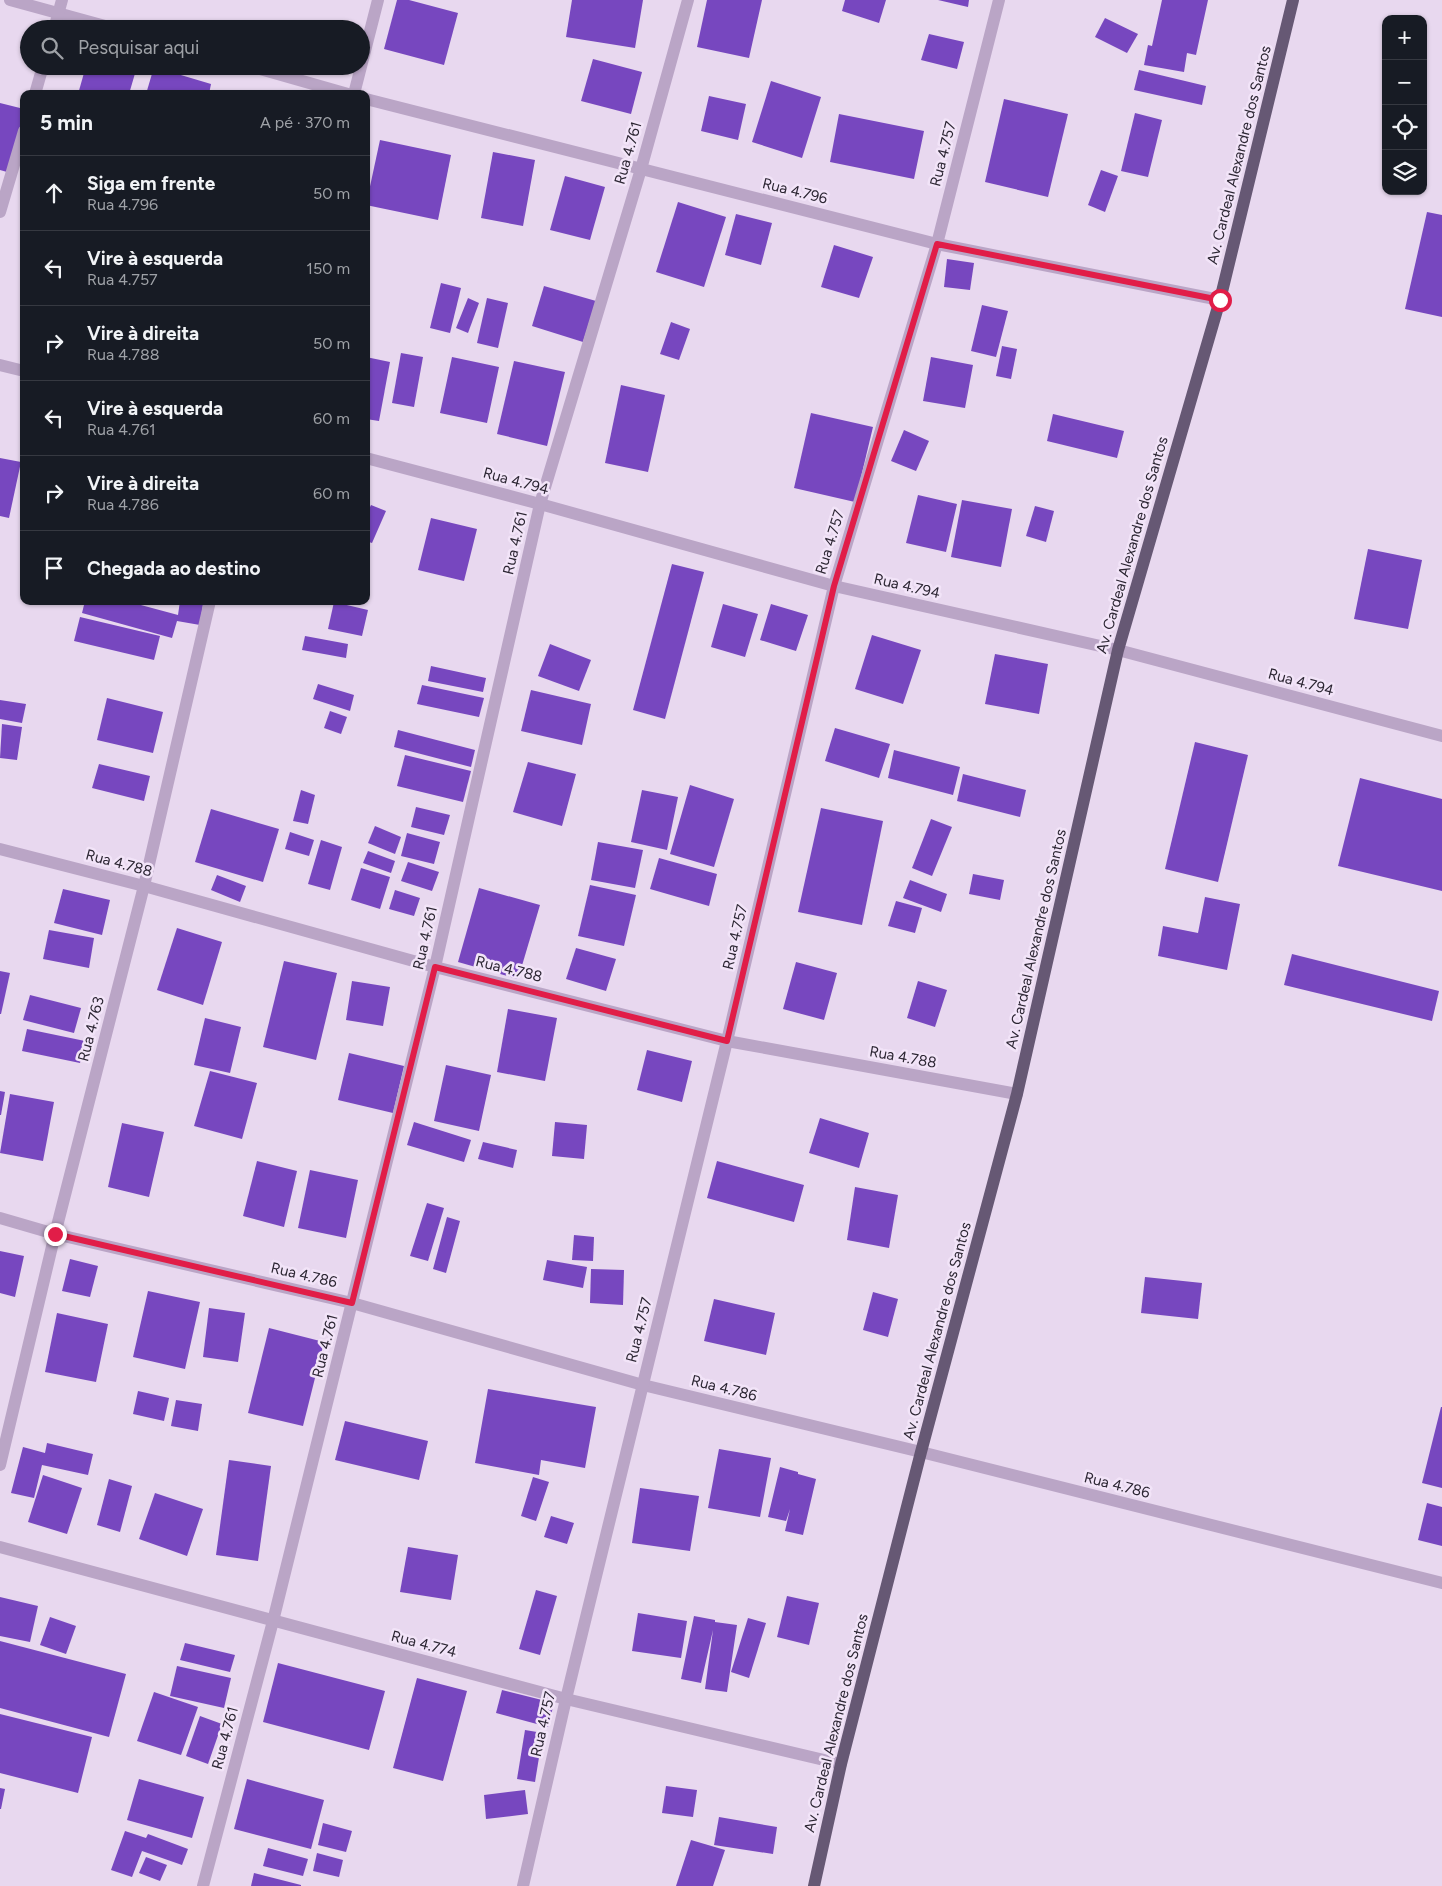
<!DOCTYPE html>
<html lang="pt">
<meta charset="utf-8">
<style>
:root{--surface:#171b24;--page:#242831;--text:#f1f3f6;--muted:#9ea1a6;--line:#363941}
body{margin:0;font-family:Figtree,sans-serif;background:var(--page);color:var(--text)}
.controls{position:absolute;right:15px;top:15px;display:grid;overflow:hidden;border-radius:10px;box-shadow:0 1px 4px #0004}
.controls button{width:45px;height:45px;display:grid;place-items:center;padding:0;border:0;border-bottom:1px solid var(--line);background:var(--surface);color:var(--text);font:25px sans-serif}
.stop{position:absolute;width:15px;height:15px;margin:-11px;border:4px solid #e11d48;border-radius:50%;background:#fff}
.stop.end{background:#e11d48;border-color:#fff;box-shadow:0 1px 5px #0008}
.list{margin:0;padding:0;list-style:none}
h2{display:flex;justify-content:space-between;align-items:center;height:65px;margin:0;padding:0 20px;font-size:21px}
h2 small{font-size:16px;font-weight:400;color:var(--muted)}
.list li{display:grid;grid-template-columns:32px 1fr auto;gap:15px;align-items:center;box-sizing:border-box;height:75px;padding:0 20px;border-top:1px solid var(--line)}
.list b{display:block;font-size:19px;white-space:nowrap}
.list p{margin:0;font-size:16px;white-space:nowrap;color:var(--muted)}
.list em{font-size:16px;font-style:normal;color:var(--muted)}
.icon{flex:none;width:28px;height:28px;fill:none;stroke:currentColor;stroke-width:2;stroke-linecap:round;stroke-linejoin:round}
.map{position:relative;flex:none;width:1442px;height:1886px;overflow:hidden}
.search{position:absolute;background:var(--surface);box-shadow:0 1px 4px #0004;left:20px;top:20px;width:350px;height:55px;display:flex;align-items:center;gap:12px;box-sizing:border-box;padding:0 18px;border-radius:28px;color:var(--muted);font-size:19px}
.panel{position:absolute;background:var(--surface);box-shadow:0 1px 4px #0004;left:20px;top:90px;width:350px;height:515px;border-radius:10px}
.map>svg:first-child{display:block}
</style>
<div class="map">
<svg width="1442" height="1886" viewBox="0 0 1442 1886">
<rect width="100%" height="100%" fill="#e8d8ef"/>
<!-- building -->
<g fill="#7747bf">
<path d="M397,0h12l49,13 -14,52 -60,-16z"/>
<path d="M572,0h71l-8,48 -69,-11z"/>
<path d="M707,0h55l-13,58 -52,-11z"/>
<path d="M845,0h41l-7,23 -37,-12z"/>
<path d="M938,0h31l-1,7z"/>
<path d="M1162,0h46l-12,55 -9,-2 -3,19 -40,-7 4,-20 4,1z"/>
<path d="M1105,18l33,16 -11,19 -32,-16z"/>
<path d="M929,34l35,8 -7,27 -36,-9z"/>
<path d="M593,59l49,13 -11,42 -50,-13z"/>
<path d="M86,66h36l14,4 -7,24h-51z"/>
<path d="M154,67l57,17 -2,10h-63z"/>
<path d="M1139,70l67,16 -4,19 -68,-15z"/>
<path d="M771,81l50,16 -19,61 -50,-16z"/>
<path d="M709,96l37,8 -8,36 -37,-9z"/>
<path d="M1004,99l64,15 -20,83 -63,-15z"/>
<path d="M0,103l24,6v7l-17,56 -7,-2z"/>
<path d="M1135,113l27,7 -14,57 -27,-6z"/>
<path d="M839,114l85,17 -10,48 -84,-17z"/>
<path d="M380,140l71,15 -13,65 -72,-15z"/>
<path d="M493,152l42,8 -12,66 -42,-8z"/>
<path d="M1101,170l17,6 -13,36 -17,-7z"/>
<path d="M565,176l40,11 -15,53 -40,-10z"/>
<path d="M678,202l48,15 -22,70 -48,-15z"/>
<path d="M1427,212l15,3v102l-37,-8z"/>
<path d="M736,214l36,9 -11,42 -36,-10z"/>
<path d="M834,245l39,12 -14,41 -38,-11z"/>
<path d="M947,259l27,4 -4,27 -26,-3z"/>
<path d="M441,283l20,5 -11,45 -20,-5z"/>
<path d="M544,286l52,15 -13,41 -51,-16z"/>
<path d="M468,298l11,5 -11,30 -12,-5z"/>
<path d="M487,298l21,5 -10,45 -21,-5z"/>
<path d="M982,305l26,6 -12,46 -25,-6z"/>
<path d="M671,322l19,7 -11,31 -19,-6z"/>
<path d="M1002,346l15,3 -6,30 -15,-3z"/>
<path d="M401,353l22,4 -9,50 -22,-4z"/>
<path d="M366,357l24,5 -11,59 -13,-2z"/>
<path d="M452,357l47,10 -12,56 -47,-10z"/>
<path d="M931,357l42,8 -8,43 -42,-7z"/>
<path d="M514,361l51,11 -18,74 -50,-12z"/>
<path d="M621,385l44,10 -17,77 -43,-9z"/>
<path d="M811,413l62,14 -18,75 -61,-14z"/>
<path d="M1053,414l71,17 -7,27 -70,-17z"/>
<path d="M904,430l25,11 -13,30 -25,-10z"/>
<path d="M0,458l21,4 -12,56 -9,-2z"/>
<path d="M918,495l39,9 -11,48 -40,-9z"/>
<path d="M962,500l50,9 -11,58 -50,-10z"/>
<path d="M371,505l15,6 -14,32 -6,-2v-26z"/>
<path d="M1035,506l19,5 -8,31 -20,-6z"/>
<path d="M431,518l46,11 -13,52 -46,-11z"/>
<path d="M1368,549l54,11 -14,69 -54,-10z"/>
<path d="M672,564l32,8 -39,147 -32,-9z"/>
<path d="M85,601h41l52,14 2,-14 23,3 -3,21 -23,-4 -5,17 -90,-25z"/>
<path d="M334,602l34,8 -6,26 -34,-7z"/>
<path d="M723,604l35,10 -13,43 -34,-10z"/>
<path d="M771,604l37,11 -12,36 -36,-11z"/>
<path d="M80,617l80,19 -6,24 -80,-19z"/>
<path d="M872,635l49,15 -18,54 -48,-15z"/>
<path d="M305,636l43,8 -2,14 -44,-8z"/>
<path d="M550,644l41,16 -12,31 -41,-15z"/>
<path d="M995,654l53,10 -9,50 -54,-10z"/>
<path d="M431,666l55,12 -3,14 -55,-11z"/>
<path d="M318,684l36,11 -4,16 -37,-12z"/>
<path d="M422,685l62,13 -5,19 -62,-13z"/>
<path d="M531,690l60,14 -9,41 -61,-14z"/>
<path d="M107,698l56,14 -10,41 -56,-13z"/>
<path d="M0,700l26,4 -4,19 -22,-4z"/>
<path d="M330,711l17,6 -6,17 -17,-6z"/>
<path d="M2,724l20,3 -5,33 -17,-2z"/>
<path d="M835,728l55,16 -11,34 -54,-17z"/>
<path d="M398,730l77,20 -4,17 -77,-20z"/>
<path d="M1195,742l53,13 -30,127 -53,-13z"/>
<path d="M894,750l66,17 -7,28 -65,-17z"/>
<path d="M405,755l66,16 -8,31 -66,-16z"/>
<path d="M528,762l48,12 -14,52 -49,-14z"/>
<path d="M99,764l51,12 -6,25 -52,-13z"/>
<path d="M963,774l63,16 -6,27 -63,-16z"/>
<path d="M1360,778l82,21v92l-104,-25z"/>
<path d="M690,785l44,14 -20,68 -44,-13z"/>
<path d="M301,790l14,5 -7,29 -15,-3z"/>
<path d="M642,790l36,7 -11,53 -36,-8z"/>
<path d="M416,807l34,8 -6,20 -33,-8z"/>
<path d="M821,808l62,13 -21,104 -64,-13z"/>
<path d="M211,809l68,20 -16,53 -68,-20z"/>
<path d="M931,819l21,8 -20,49 -20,-8z"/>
<path d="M375,826l26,11 -6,17 -27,-11z"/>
<path d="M290,832l24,8 -5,16 -24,-7z"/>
<path d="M407,833l33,9 -6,22 -33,-8z"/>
<path d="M321,840l21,7 -12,43 -22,-6z"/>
<path d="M598,842l45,8 -8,38 -44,-8z"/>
<path d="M368,851l27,10 -4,12 -28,-10z"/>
<path d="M659,858l58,16 -8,32 -59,-17z"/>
<path d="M408,862l31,10 -7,19 -31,-10z"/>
<path d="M361,868l29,9 -10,32 -29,-9z"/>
<path d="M973,874l31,6 -4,20 -31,-6z"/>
<path d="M217,875l29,11 -6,16 -29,-12z"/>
<path d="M910,880l37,14 -6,18 -38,-14z"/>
<path d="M590,885l46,10 -12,51 -46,-10z"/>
<path d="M479,888l61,17 -22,74 -60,-17z"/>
<path d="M63,889l47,11 -8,35 -48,-12z"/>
<path d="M395,890l25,8 -6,18 -25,-7z"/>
<path d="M1205,897l35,7 -13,66 -69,-14 5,-30 35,7z"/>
<path d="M896,901l26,7 -7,25 -27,-7z"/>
<path d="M177,928l45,14 -19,63 -46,-15z"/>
<path d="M49,930l45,8 -5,30 -46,-9z"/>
<path d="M576,948l40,11 -10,32 -40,-12z"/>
<path d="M1292,954l147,37 -7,30 -148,-36z"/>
<path d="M284,961l53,12 -21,87 -53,-13z"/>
<path d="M796,962l41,11 -13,47 -41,-11z"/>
<path d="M0,971l10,2 -9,41h-1z"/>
<path d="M352,981l38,6 -7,39 -37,-6z"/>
<path d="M918,981l29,9 -12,37 -28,-9z"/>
<path d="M30,995l51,13 -7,25 -51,-13z"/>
<path d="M508,1009l49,9 -12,63 -48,-9z"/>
<path d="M205,1018l36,9 -11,46 -36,-8z"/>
<path d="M27,1029l58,12 -5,22 -58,-12z"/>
<path d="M647,1050l45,11 -10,41 -45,-12z"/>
<path d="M349,1053l55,13 -11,47 -55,-13z"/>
<path d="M446,1065l45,10 -12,56 -45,-10z"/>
<path d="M210,1071l47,12 -15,56 -48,-13z"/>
<path d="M0,1091l5,1 -4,23h-1z"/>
<path d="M10,1094l44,8 -11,59 -43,-8z"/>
<path d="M820,1118l49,15 -10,35 -50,-15z"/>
<path d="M414,1122l57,18 -7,22 -57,-17z"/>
<path d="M555,1122l32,3 -3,34 -32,-3z"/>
<path d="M122,1123l42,9 -15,65 -41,-10z"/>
<path d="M483,1142l34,8 -4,18 -35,-9z"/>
<path d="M257,1161l40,10 -13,56 -41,-11z"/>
<path d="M717,1161l87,24 -10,37 -87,-24z"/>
<path d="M310,1170l48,10 -12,58 -48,-10z"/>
<path d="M855,1187l43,8 -9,53 -42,-8z"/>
<path d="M427,1203l17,5 -16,53 -18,-5z"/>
<path d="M447,1217l13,4 -14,52 -13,-4z"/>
<path d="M574,1235l20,2 -1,24 -21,-1z"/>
<path d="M0,1251l24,5 -9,41 -15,-4z"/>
<path d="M70,1259l28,7 -8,31 -28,-6z"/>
<path d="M547,1260l40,7 -4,21 -40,-8z"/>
<path d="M591,1269l33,1 -1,35 -33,-2z"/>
<path d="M1145,1277l57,6 -4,36 -57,-6z"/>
<path d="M148,1291l52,11 -15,67 -52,-12z"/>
<path d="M873,1292l25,7 -10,38 -25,-7z"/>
<path d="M714,1299l61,14 -9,42 -62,-14z"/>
<path d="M209,1308l36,5 -7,49 -35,-5z"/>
<path d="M57,1313l51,11 -12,58 -51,-10z"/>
<path d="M269,1328l55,14 -21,84 -55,-13z"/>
<path d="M488,1389l108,18 -11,61 -44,-8 -2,15 -64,-12z"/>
<path d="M138,1391l31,7 -5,23 -31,-7z"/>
<path d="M176,1400l26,4 -4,27 -27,-5z"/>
<path d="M1441,1407h1v81l-20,-5z"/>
<path d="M345,1421l83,20 -9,39 -84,-20z"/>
<path d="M47,1443l46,11 -5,21 -46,-10 -8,33 -23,-5 12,-46 22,6z"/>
<path d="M719,1449l52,9 -11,59 -52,-9z"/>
<path d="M229,1460l42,6 -13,95 -42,-6z"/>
<path d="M780,1467l18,5v2l18,5 -13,56 -18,-4 5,-22 -4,12 -18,-4z"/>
<path d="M43,1475l39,13 -15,46 -39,-12z"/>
<path d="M533,1477l16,5 -13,39 -15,-5z"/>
<path d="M109,1479l23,7 -12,46 -23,-7z"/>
<path d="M640,1488l59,8 -9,55 -58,-8z"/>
<path d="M155,1493l48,16 -16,47 -48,-17z"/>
<path d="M1427,1503l15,4v39l-24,-6z"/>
<path d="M551,1516l23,7 -7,21 -23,-7z"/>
<path d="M408,1547l50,8 -7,45 -51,-8z"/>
<path d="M536,1590l21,6 -17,59 -21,-6z"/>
<path d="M787,1596l32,7 -10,42 -32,-8z"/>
<path d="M0,1597l38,9 -8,36 -30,-6z"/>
<path d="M638,1613l49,8 -6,37 -49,-7z"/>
<path d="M694,1616l21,4v2l22,3 -10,67 -22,-3 8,-59 -12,53 -20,-4z"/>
<path d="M50,1617l26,9 -10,28 -26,-9z"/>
<path d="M748,1618l18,5 -17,55 -18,-6z"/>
<path d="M0,1641l126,33 -17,63 -109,-29z"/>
<path d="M185,1643l50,12 -5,17 -50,-12z"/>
<path d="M278,1663l107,28 -16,59 -106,-28z"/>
<path d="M177,1666l54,12 -7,30 -54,-12z"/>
<path d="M417,1678l50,13 -24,90 -50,-13z"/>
<path d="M502,1690l52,13 -6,24 -52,-14z"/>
<path d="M154,1692l44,15 -17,48 -44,-14z"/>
<path d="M0,1714l92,23 -14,56 -78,-20z"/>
<path d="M200,1716l22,8 -14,40 -22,-8z"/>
<path d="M525,1730l18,3 -8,49 -18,-3z"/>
<path d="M139,1779l65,18 -12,41 -65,-18z"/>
<path d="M247,1779l77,21 -13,49 -77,-20z"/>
<path d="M666,1786l31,4 -4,27 -31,-4z"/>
<path d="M0,1788l5,1 -4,20h-1z"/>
<path d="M525,1790l3,24 -42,5 -2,-24z"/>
<path d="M719,1817l58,10 -4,27 -59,-9z"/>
<path d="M323,1823l29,8 -6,21 -28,-7z"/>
<path d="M125,1831l21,7 2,-4 40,15 -6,16 -40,-14 -10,26 -21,-7z"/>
<path d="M691,1840l34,10 -12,36h-37z"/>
<path d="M268,1848l40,11 -5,17 -40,-10z"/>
<path d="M317,1853l26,7 -4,17 -26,-6z"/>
<path d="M146,1857l21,8 -7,16 -21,-8z"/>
<path d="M254,1873l47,12v1h-50z"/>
</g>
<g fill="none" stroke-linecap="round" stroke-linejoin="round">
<!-- minor -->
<g stroke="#baa5c6" stroke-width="12">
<path d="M10,0l106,29"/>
<path d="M54,29l8,-29"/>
<path d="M250,66l98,28"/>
<path d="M35,94l8,-28"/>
<path d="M354,94l24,-94"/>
<path d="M366,99l571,145 283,56"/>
<path d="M0,212l24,-81"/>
<path d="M0,365l24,6"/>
<path d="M366,458l174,46 294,82 284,64 324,86"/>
<path d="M0,849l144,37 291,81 292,74 290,53"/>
<path d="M0,1218l55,16 297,69 291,82 278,67 521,131"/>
<path d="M0,1465l55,-231 89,-348 66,-285"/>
<path d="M0,1547l566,152 275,65"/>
<path d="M203,1886l70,-265 162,-654 105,-463 101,-335 47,-169"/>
<path d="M523,1886l43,-187 161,-658 107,-455 103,-342 62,-244"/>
</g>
<!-- major -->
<path stroke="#665874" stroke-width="12" d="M814,1886l27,-122 80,-312 96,-358 101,-444 102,-350 73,-300"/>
</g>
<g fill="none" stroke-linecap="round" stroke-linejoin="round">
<!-- route -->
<path stroke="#e11d48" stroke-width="6" d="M55,1234l297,69 83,-336 292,74 107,-455 103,-342 283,56"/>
</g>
<g text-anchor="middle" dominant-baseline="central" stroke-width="5" stroke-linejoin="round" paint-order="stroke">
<!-- street labels -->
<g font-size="15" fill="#2c2633" stroke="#f2e4f8">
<text transform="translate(628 153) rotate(-74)">Rua 4.761</text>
<text transform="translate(943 154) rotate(-76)">Rua 4.757</text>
<text transform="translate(1239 155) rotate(-76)">Av. Cardeal Alexandre dos Santos</text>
<text transform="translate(795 191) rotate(14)">Rua 4.796</text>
<text transform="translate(516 481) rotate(15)">Rua 4.794</text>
<text transform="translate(830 542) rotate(-73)">Rua 4.757</text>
<text transform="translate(515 543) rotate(-77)">Rua 4.761</text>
<text transform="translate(1132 545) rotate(-74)">Av. Cardeal Alexandre dos Santos</text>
<text transform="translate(907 586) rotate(13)">Rua 4.794</text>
<text transform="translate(1301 682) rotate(15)">Rua 4.794</text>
<text transform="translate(119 863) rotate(15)">Rua 4.788</text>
<text transform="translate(735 937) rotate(-77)">Rua 4.757</text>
<text transform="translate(425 938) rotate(-77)">Rua 4.761</text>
<text transform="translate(1036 939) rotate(-77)">Av. Cardeal Alexandre dos Santos</text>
<text transform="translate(509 969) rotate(14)">Rua 4.788</text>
<text transform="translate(91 1029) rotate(-76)">Rua 4.763</text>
<text transform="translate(903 1057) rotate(10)">Rua 4.788</text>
<text transform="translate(304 1275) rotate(13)">Rua 4.786</text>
<text transform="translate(639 1330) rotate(-76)">Rua 4.757</text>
<text transform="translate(937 1331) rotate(-75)">Av. Cardeal Alexandre dos Santos</text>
<text transform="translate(325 1346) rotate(-76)">Rua 4.761</text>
<text transform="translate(724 1388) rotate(14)">Rua 4.786</text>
<text transform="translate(1117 1485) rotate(14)">Rua 4.786</text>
<text transform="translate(424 1644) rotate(15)">Rua 4.774</text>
<text transform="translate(836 1723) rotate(-76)">Av. Cardeal Alexandre dos Santos</text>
<text transform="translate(543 1724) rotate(-77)">Rua 4.757</text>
<text transform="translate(225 1738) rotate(-75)">Rua 4.761</text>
</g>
</g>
</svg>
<div class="controls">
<button>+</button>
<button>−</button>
<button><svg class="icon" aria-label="locate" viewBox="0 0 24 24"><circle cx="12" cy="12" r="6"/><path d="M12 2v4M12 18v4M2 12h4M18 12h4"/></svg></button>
<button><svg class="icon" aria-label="layers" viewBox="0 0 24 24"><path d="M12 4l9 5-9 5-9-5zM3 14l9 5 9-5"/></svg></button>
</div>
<div class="stop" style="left:1220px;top:300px"></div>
<div class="stop end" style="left:55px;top:1234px"></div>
<div class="search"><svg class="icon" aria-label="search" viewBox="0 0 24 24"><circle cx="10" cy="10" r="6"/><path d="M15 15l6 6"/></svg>Pesquisar aqui</div>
<section class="panel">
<h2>5 min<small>A pé · 370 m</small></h2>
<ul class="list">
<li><svg class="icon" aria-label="ahead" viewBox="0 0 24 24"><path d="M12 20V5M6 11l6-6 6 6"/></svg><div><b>Siga em frente</b><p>Rua 4.796</p></div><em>50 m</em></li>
<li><svg class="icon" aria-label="left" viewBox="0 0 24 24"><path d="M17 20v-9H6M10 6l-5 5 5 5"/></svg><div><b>Vire à esquerda</b><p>Rua 4.757</p></div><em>150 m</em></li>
<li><svg class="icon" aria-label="right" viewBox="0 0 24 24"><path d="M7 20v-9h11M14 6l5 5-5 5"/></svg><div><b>Vire à direita</b><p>Rua 4.788</p></div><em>50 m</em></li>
<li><svg class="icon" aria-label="left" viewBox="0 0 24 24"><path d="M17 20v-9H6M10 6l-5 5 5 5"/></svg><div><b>Vire à esquerda</b><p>Rua 4.761</p></div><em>60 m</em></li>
<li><svg class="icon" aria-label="right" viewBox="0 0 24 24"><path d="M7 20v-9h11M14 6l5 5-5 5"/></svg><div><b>Vire à direita</b><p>Rua 4.786</p></div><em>60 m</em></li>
<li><svg class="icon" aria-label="arrive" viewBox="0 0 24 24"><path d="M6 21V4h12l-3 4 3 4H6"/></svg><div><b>Chegada ao destino</b></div></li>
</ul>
</section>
</div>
